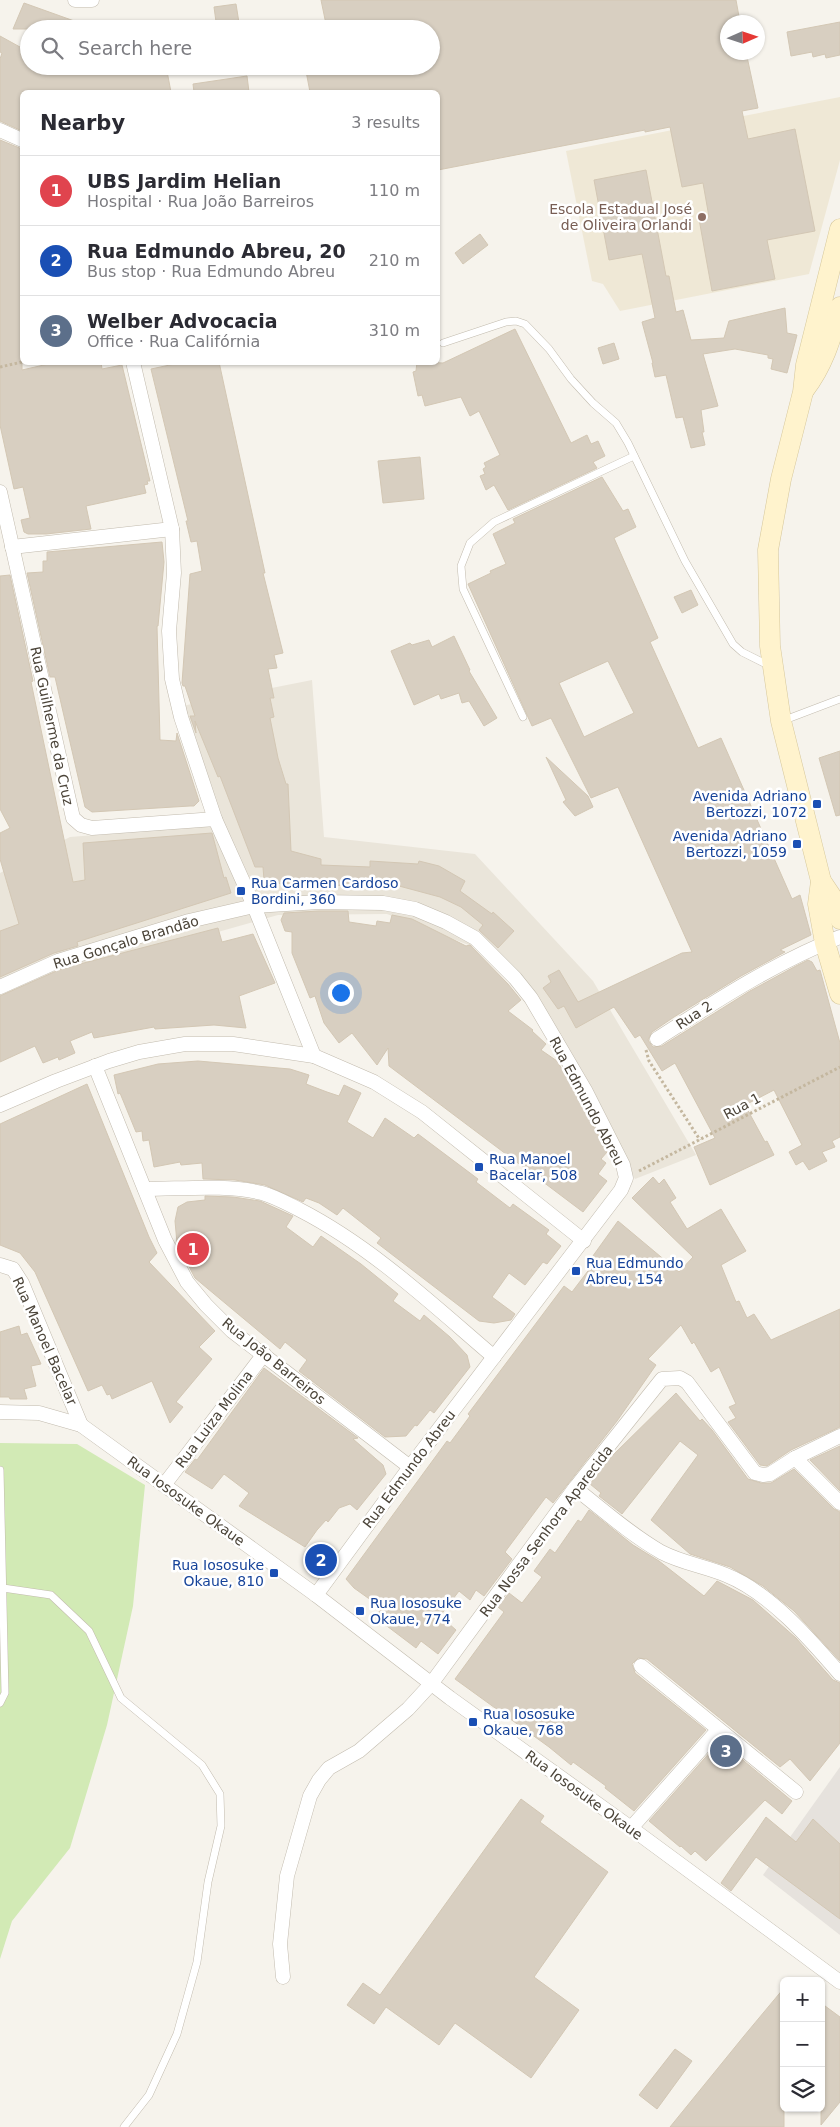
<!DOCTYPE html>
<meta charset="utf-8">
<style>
:root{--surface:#fff;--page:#f2f2f3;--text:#2b2b33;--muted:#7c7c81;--line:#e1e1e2;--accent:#fc3f1d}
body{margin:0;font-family:"DejaVu Sans",sans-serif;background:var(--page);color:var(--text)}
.controls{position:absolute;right:15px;bottom:15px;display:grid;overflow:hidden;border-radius:8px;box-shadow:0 1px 4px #0004}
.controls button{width:45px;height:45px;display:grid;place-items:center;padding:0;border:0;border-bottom:1px solid var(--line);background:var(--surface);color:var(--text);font:25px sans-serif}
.compass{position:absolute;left:720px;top:15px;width:45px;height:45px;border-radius:50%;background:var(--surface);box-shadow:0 1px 4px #0004;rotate:87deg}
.you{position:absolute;left:340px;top:992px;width:18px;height:18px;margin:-12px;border:4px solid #fff;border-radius:50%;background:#1a73e8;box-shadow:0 0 0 8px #1a73e833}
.badge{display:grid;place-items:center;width:32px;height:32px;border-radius:50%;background:var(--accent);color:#fff;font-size:16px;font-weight:700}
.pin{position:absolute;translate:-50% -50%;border:2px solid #fff;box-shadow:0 1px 5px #0006}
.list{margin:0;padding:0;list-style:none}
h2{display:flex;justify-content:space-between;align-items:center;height:65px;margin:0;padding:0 20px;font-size:21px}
h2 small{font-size:16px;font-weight:400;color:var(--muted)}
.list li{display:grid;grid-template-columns:32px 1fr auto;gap:15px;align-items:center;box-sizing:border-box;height:70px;padding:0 20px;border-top:1px solid var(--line)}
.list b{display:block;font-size:19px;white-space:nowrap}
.list p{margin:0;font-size:16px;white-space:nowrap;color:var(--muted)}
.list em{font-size:16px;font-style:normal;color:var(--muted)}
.icon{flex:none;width:28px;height:28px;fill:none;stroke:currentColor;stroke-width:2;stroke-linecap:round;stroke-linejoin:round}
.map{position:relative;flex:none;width:840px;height:2127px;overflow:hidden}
.search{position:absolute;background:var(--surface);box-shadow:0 1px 4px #0004;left:20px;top:20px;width:420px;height:55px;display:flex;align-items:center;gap:12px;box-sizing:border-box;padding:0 18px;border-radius:28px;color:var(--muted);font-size:19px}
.panel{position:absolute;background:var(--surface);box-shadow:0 1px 4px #0004;left:20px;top:90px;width:420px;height:275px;border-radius:8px}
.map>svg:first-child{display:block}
</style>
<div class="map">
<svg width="840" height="2127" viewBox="0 0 840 2127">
<rect width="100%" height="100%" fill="#f6f3ec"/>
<!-- residential -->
<path fill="#eae5da" d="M312,680l12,157 151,17 118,127 103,174 -61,24 -48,-90 -49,-79 -56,-60 -95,-36 -109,1 -216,61 -62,31v-134l70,-36 150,-12 -38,-119z"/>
<!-- industrial -->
<path fill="#e6e2dd" d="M840,1767v168l-77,-60z"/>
<!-- education -->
<path fill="#efe8d6" d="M840,97v63l-31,114 -189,37 -17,-27 -11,-3 -26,-130z"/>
<!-- green -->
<path fill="#d2eab5" d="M0,1443l77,1 68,41 -12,121 -26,119 -37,123 -58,73 -12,38z"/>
<!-- building -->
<g fill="#d8cfc1" stroke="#d3c7b4" fill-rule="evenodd">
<path d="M321,0h415l4,22h-12v30h18l12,56 -16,3 6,28 47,-10 20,102 -48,9 8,39 -63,12 -13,-72 10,-2 -6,-34 -21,4 -12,-60 -25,5v-2l-207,40v-78h-128l-5,-26h126v-37h-104z"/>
<path d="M24,3l67,24 -1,2h-77z"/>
<path d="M236,4l4,25h-23l-3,-22z"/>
<path d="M840,22v33l-14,3 -1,-4 -12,3 -1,-5 -21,4 -4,-24z"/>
<path d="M0,36l29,16v14h137l5,26h-149v39l-22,-10v-62l2,-6 -2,-1z"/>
<path d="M247,76l2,16h-55l-1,-8z"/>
<path d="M0,140l22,9v221l35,-8h44l1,7 20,-4 28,116h-3l1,3 -4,1 2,8 -60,13 5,23 -45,5h-18l-4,-2 -3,-12 9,-2 -7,-31 -9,2 -14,-64z"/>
<path d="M646,170l20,106h3l7,36 7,-2 8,30 33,-2 5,-17 56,-13 2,25 10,2 -10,38 -16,-4 2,-10 -5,-1v-3l-33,-6 -32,5 15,52 -17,4 3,22h-2l3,13 -14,3 -8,-31 -7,1 -10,-43 -11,2 -3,-14h1l-11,-41 13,-4 -13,-64 -33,6 -15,-80z"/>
<path d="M480,234l8,11 -25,19 -8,-11z"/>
<path d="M515,329l56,114 16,-8 4,9 7,-3 7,15 -12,6 4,6 -89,42 -14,-25 -8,5 -6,-14 5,-2 -2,-5 3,-2 -2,-4 16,-8 -21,-44 -9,5 -9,-19 -36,9 -3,-11 -4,1 -5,-24 3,-1 1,-9 26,1z"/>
<path d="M614,343l5,16 -16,5 -5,-16z"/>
<path d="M184,362h35l46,211h-2l20,80 -9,2 3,13 -9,1 6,29h-4l4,19 -4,1 8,40 8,26h2l3,67 30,8v6l49,2v-6l48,3 1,-3 20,5 26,15 -5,10 32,23 1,-2 21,19 -16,17 -19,-18 4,-5 -22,-18 -21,-10 -41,-11 -112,-1 -23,-5 -1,-13h-8l-35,-91 -2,1 -23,-56 1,12 -6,-17h5l-10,-30h-2l-1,-3 8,-109 12,-3 -5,-30 -6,1 -5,-21h2l-37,-152z"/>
<path d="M420,457l4,42 -41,4 -5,-42z"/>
<path d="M602,477l21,34 5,-2 8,18 -22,11 44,100 -8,4 48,106 23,-10 71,161 8,-4 11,40 -31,15 5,2 -44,24 -67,41 -22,15 -4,8 5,7 9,-1 88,-55 46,-25 12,-6 4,2 5,9 3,-1 20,73v94l-8,4 3,6 -13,5 5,9 -18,9 -6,-9 -7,4 -7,-13 13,-7 -28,-55 -29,15 20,37 2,-1 7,14 -64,30 -16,-38 21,-9 -40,-75 -13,8 -22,-36 -5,3 -21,-31 -38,21 -12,-22 -6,3 -15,-21 8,-6 -3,-6 11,-6 19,32 104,-49 10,-1 -74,-165 -27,11 -40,-80 -19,8 -64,-142 23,-11 -1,-2 16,-7 -13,-30 22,-11 -2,-4zM608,661l26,52 -50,24 -25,-54z"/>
<path d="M162,542l2,20 -6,64h-1l3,114 16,1 1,-8 22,68 -5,5h-4l-98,6 -7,-5 -30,-130h-5l-23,-104 16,-1v-11h4v-9z"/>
<path d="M10,575l23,106 -2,1 42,200 12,-2 -2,-37 129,-10 12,45 2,-1 5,16 -154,49 1,4 -24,7 -54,24v-46l19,-7 -19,-65v-26l10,-5 -10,-19v-233z"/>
<path d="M691,590l7,15 -16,8 -8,-16z"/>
<path d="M454,636l16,34 -1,1 28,47 -13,8 -15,-25 -7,2 -3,-10 -18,6 -2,-5 -25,11 -23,-54 19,-8 2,2 17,-5 3,7z"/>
<path d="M840,751v64l-4,1 -17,-58z"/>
<path d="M546,757l42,39 5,11 -18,9 -12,-14 3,-2z"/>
<path d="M319,911h29l1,11 27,4 1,-5 13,2 2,-8 20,4 54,27 4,-1 38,39 13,16 -13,11 25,19 -1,1 14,13 -5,6 16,11 21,35 29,56 -6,7 5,4 -8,11 9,7 -24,31 -194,-146 -1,-18 -11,17 -25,-32 -13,10 -15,-20 -9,-27 -5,2 -18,-45v-21l-7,-1 -4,-11 3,-7z"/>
<path d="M218,928l4,14 31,-8 22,49 -36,13 7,32 -32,-3 -59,4 -1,-2 -60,11 -2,-6 -22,9 5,12 -16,7 -1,-3 -15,6 -8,-17 -35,16v-66l61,-27z"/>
<path d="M198,1061l92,8 19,6 -3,9 21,8 12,4 5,-11 17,8 -14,29 26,16 12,-20 29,20 4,-4 60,45 -2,3 34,26 3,-4 36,26 -3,4 15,12 -14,18 -4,-2 -18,23 -16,-12 -17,24 23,17 -4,6 -17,3 -15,-2 -102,-78 4,-5 -38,-30 -6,7 -18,-12 -13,-5 -3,4 -38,-17 -30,-5 -32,-1 -1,-16 -21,2 -1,-3 -26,5 -5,-27 -6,1 -1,-10 -6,1 -16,-39 -2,1 -4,-19 44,-11z"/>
<path d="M87,1084l62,153 8,16 -8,9 66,69 -16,16 13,12 -36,43 7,5 -13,16 -18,-42 -40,18 -2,-5 -3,1 -5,-10 -14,6 -53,-119 -15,-19 -20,-8v-121z"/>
<path d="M653,1177l6,7 5,-5 12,19 -6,4 17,27 34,-20 25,42 -25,14 15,37 3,-1 8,17 7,-4 17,26 69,-31v118l-49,23 -24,16 -7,-1 -32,-43 8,-4 -7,-11 7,-3 -17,-37 -8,5 -17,-30 -2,2 -11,-19 -33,34 8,6 -39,56 -64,82 -7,-6 -41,55 7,7 -28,37 -8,-6 -6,10 -11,-9 -19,25 16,14 -18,24 -17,-13 -5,7 -41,-31 7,-9 -28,-20 -8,-9 101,-138 3,2 20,-27 -2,-2 96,-128 8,6 22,-29 -4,-3 28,-39 61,51 14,-15 -61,-59z"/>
<path d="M205,1196l28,1 27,4 33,15 -7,11 27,20 8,-11 40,28 37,30 -5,7 27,20 4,-6 26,22 17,18 3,12 -36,46 -4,-3 -13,16 -2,-1 -9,11 -21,1 -86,-66 8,-11 -22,-18 -5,7 -85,-71 -18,-35 -2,-22 3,-14 9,-5 18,-2z"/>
<path d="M19,1326l2,9 6,-2 14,31 -10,2 5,20 -12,3 3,10h-17l-1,-2h-9v-65z"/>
<path d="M264,1368l94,70 -5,1 30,26 3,9 -29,36 -7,-6 -11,4 -11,14 -2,-2 -9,10 -12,17 -66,-41 10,-13 -25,-19 -12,15 -27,-17 10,-13 2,1z"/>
<path d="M676,1393l24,28 2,-2 10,11 36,49 13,4h10l23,-14 40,40 6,3v149l-46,-50 -31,-25 -33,-19 -40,-13 -39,-34 47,-65 -18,-14 -58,73 -23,-18 2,-3 -11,-9 21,-27z"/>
<path d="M840,1446v45l-30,-31z"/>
<path d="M589,1510l44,35 26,16 45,35 13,-15 36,19 43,38 37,42 7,3v60l-30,38 -20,-22 -10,8 -133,-108 -9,-1 -6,6 3,9 71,57 -72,81 -29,-23 1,-2 -33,-24 -2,3 -22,-18 -94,-68 49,-67 -6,-5 11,-14 13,10 20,-26 -8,-6 16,-22 5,4 23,-33 3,2z"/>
<path d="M720,1741l72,60 -10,13 -17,-14 -59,61 -11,-10 -4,4 -10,-9 -1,1 -31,-26z"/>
<path d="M521,1799l23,17 -4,6 68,50 -74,105 45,33 -48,68 -76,-55 -16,22 -53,-38 -12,17 -27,-19 16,-22 17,12z"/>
<path d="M766,1817l30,25 17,-23 27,25v75l-84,-62 -25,34 -10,-8z"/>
<path d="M784,1988v139h-114l74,-91z"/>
<path d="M821,2003l19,14v85l-19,23z"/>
<path d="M675,2049l17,12 -35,48 -18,-14z"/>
</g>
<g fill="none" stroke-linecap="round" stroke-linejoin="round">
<defs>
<g id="service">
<path d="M443,343l63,-21 10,-1 9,3 24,25 22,30 22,24 23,20 12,20 57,118 48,83 9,8 28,14"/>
<path d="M523,717l-60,-128 -2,-23 9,-23 24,-21 140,-66"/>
<path d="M782,721l58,-22"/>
<path d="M3,1588l48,7 38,36 32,67 81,67 18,29 1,32 -13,56 -11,80 -20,72 -28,61 -25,32"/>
<path d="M0,1703l5,-10 -5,-223"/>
</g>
<g id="minor">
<path d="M75,0h17"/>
<path d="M0,130l22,10"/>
<path d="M133,362l39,167 2,44 -5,58 3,48 9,38 34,102 39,87 60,150"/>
<path d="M0,492l73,326 8,7 11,3 123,-9"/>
<path d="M12,547l160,-18"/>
<path d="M0,987l58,-26 131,-40 65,-15 65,-4 64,1 32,6 31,13 29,16 40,40 16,20 54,92 38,75 3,13 -5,12 -211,277 -94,128"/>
<path d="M657,1039c59,-38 117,-76 183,-102"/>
<path d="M95,1066l70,174 22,42 19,23 26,26 178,136"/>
<path d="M0,1105l56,-24 53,-20 30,-9 46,-8h48l81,12 60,26 48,30 162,129"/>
<path d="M145,1189c37,0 81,-5 117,4 14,4 26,11 38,17 72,37 133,95 194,147"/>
<path d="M0,1265l13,4 9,14 59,142"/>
<path d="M0,1412l39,1 42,12 235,170 134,103 181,130 209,154"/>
<path d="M795,1458l45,45"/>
<path d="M164,1485l100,-131"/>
<path d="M575,1488c28,22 55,46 86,64 21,11 43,14 65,23 43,17 84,64 114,99"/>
<path d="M641,1666l155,126"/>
<path d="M631,1828l87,-98"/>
<path d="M283,1977l-3,-33 7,-68 23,-80 9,-16 10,-12 30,-17 49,-42 23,-25 144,-196 87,-109 18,-1 7,4 68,91 8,2 7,-1 25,-16 45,-22"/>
</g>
<g id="secondary">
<path d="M840,229l-34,136 -3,27 -22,87 -13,71 2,96 11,75 40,160 12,18 7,20"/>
<path d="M804,390c20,-26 27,-52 36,-83"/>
<path d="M821,881l-3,23 7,39 15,51"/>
</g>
</defs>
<!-- service casing -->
<use href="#service" stroke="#c2bbae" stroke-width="8"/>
<!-- minor casing -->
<use href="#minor" stroke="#c2bbae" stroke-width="15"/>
<!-- secondary casing -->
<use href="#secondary" stroke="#d6c79b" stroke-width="21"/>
<!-- path -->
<g stroke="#c4b79f" stroke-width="3" stroke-dasharray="2.5 2.5" stroke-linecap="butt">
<path d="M0,367l22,-5"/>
<path d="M646,1050l3,11 51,79"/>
<path d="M639,1171l201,-104"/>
</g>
<!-- service -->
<use href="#service" stroke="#fff" stroke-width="7"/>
<!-- minor -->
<use href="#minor" stroke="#fff" stroke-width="14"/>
<!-- secondary -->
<use href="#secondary" stroke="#fff3cd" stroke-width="20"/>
</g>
<!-- markers -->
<circle fill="#8d6e63" stroke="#fff" stroke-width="2" cx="702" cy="217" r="5"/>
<g fill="#1a4fb4" stroke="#fff" stroke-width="2">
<rect x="812" y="799" width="10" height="10" rx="2.5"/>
<rect x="792" y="839" width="10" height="10" rx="2.5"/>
<rect x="236" y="886" width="10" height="10" rx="2.5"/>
<rect x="474" y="1162" width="10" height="10" rx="2.5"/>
<rect x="571" y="1266" width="10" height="10" rx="2.5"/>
<rect x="269" y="1568" width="10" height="10" rx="2.5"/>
<rect x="355" y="1606" width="10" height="10" rx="2.5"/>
<rect x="468" y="1717" width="10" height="10" rx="2.5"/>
</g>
<g text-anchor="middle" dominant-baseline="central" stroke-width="5" stroke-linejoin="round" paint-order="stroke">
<!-- education labels -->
<g font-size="14" fill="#785e54" stroke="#fff" text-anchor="end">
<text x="692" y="209">Escola Estadual José<tspan x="692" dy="16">de Oliveira Orlandi</tspan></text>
</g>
<!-- street labels -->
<g font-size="14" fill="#4b4439" stroke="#fff">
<text transform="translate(52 726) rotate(78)">Rua Guilherme da Cruz</text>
<text transform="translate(126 942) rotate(-17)">Rua Gonçalo Brandão</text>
<text transform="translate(694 1015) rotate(-33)">Rua 2</text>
<text transform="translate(587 1101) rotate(62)">Rua Edmundo Abreu</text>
<text transform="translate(742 1106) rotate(-28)">Rua 1</text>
<text transform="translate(45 1341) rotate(66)">Rua Manoel Bacelar</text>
<text transform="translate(274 1361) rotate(39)">Rua João Barreiros</text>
<text transform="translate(214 1419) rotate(-53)">Rua Luiza Molina</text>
<text transform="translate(409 1469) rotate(-53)">Rua Edmundo Abreu</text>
<text transform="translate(186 1501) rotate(36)">Rua Iososuke Okaue</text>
<text transform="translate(546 1531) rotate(-53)">Rua Nossa Senhora Aparecida</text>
<text transform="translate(584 1795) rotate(36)">Rua Iososuke Okaue</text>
</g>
<!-- transit labels -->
<g font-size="14" fill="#164399" stroke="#fff" text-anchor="start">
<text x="807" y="796" text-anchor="end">Avenida Adriano<tspan x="807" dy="16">Bertozzi, 1072</tspan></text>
<text x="787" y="836" text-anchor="end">Avenida Adriano<tspan x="787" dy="16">Bertozzi, 1059</tspan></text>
<text x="251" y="883">Rua Carmen Cardoso<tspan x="251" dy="16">Bordini, 360</tspan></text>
<text x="489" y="1159">Rua Manoel<tspan x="489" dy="16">Bacelar, 508</tspan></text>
<text x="586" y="1263">Rua Edmundo<tspan x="586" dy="16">Abreu, 154</tspan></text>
<text x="264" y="1565" text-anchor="end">Rua Iososuke<tspan x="264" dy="16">Okaue, 810</tspan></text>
<text x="370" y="1603">Rua Iososuke<tspan x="370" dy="16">Okaue, 774</tspan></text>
<text x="483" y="1714">Rua Iososuke<tspan x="483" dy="16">Okaue, 768</tspan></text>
</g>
</g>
</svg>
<div class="controls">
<button>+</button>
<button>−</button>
<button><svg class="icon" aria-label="layers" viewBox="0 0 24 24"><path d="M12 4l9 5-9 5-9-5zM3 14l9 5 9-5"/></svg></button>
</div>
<svg class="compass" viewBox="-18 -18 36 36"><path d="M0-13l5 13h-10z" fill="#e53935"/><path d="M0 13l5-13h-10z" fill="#7c7c81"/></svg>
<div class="you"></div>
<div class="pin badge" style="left:193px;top:1249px;background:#e0444e">1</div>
<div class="pin badge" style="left:321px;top:1560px;background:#1a4fb4">2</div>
<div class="pin badge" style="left:726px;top:1751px;background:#5c6f8a">3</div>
<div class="search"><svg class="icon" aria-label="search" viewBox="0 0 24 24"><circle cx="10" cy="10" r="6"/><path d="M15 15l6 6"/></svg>Search here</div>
<section class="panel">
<h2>Nearby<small>3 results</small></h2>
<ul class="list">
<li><span class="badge" style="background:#e0444e">1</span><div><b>UBS Jardim Helian</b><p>Hospital · Rua João Barreiros</p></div><em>110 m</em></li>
<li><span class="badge" style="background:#1a4fb4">2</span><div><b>Rua Edmundo Abreu, 20</b><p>Bus stop · Rua Edmundo Abreu</p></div><em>210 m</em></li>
<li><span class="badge" style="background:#5c6f8a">3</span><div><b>Welber Advocacia</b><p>Office · Rua Califórnia</p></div><em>310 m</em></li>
</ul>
</section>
</div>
